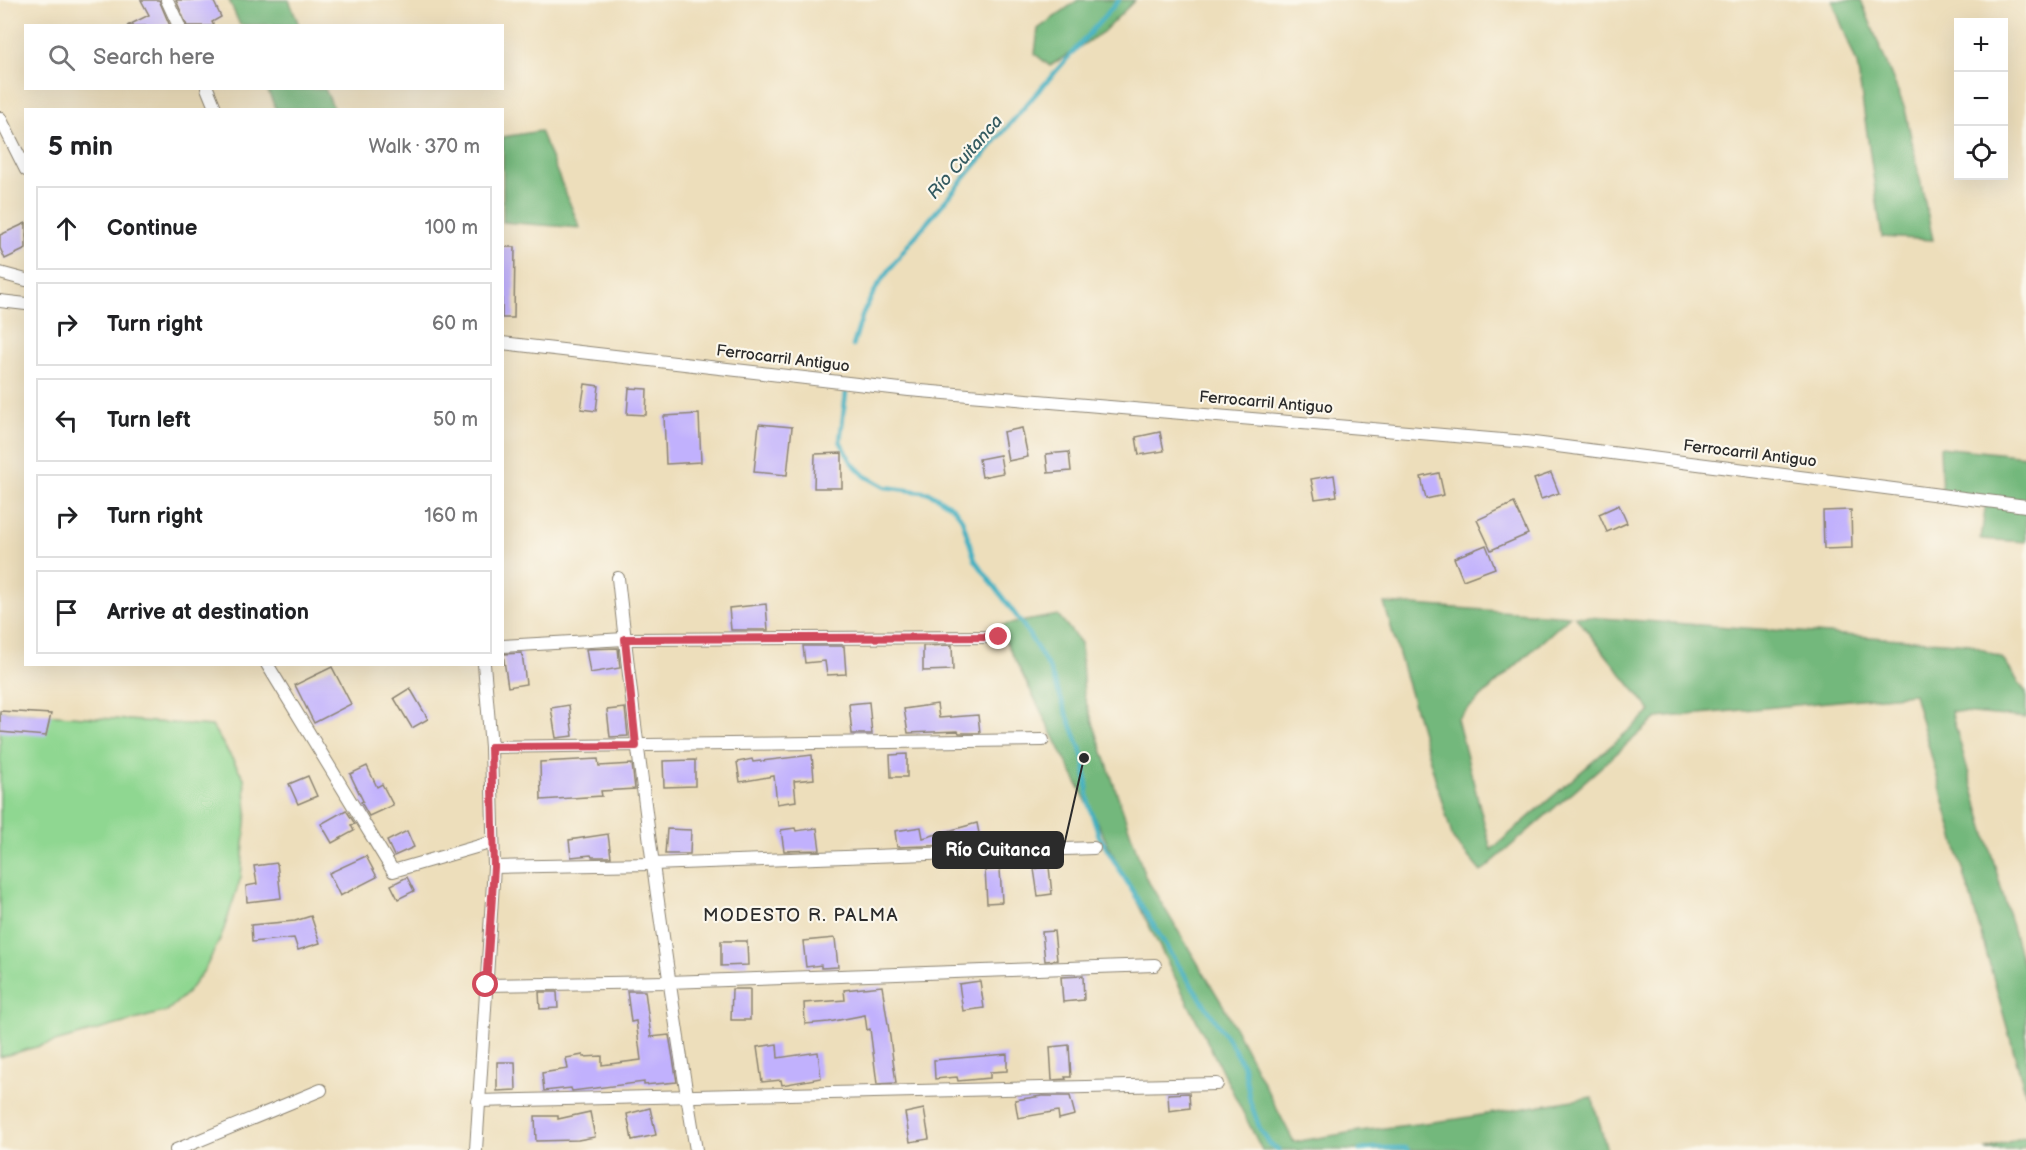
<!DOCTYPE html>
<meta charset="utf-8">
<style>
:root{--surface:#fff;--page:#f2f2f2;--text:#202124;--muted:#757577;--line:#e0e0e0}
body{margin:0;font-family:"Balsamiq Sans",sans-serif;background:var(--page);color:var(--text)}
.controls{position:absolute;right:18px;top:18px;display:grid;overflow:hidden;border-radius:0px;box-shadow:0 6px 24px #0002}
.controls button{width:54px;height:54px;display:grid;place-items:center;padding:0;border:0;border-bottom:2px solid var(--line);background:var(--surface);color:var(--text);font:30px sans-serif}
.stop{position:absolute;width:18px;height:18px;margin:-14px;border:4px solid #d1495b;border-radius:50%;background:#fff}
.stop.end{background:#d1495b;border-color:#fff;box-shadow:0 2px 6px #0008}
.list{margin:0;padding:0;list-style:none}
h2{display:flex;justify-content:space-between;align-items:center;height:78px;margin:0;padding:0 24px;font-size:26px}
h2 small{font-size:20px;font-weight:400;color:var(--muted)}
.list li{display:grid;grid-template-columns:39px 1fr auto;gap:18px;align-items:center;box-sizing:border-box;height:84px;margin:0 12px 12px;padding:0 12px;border:2px solid var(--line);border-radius:0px}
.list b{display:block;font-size:22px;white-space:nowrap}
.list em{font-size:20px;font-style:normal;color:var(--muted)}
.icon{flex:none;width:33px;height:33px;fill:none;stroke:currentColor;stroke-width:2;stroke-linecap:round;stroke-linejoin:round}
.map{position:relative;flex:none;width:2026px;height:1150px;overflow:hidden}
.search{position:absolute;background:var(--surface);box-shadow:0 6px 24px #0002;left:24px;top:24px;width:480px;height:66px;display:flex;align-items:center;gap:15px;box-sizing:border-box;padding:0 21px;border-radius:0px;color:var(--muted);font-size:22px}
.panel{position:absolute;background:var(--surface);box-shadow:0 6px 24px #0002;left:24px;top:108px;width:480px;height:558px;border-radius:0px}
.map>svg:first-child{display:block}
</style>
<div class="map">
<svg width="2026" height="1150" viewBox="0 0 2026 1150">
<rect width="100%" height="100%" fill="#fbf7ec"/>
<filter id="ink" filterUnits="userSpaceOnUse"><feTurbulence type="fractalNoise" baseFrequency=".0167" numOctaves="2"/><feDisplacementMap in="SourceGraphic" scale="12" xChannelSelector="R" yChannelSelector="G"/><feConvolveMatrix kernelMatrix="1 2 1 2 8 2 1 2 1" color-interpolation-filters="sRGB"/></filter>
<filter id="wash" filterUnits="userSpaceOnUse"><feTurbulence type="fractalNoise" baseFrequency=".008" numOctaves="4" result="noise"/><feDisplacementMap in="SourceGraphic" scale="24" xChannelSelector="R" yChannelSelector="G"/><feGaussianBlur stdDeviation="1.35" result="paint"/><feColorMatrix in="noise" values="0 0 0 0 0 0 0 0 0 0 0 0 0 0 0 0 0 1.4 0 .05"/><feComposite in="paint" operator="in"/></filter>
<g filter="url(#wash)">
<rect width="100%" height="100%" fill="#eddebb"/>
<!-- green -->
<path fill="#8fd791" stroke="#5d815e" stroke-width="1.5" d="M0,711l212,15 32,52 3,34 -6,65 -19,58 -17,34 -17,23 -21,19 -167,46z"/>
<!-- forest -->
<g fill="#73b87b" stroke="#4f7253" stroke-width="1.5">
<path d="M229,0h60l10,25h-59z"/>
<path d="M1078,0h57l-32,32 -53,34 -15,-12 3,-25z"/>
<path d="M1832,0h29l44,109 28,131 -51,-3 -25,-173z"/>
<path d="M267,89h58l9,20h-58z"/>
<path d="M540,131l40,97 -77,-6v-85z"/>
<path d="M1940,447l86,9v86l-45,-3 5,-38 -44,-6z"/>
<path d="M1384,603l186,13 -113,103 34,131 160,-139 -76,-95 395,28 32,14 24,35v25l-75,-7 75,265v119l-112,-401 -257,24 -176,154 -28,-33z"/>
<path d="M1058,615l23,28 3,53 61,180 78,129 71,137 66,-11 97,-12 135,-22 15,53h-345l-264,-524z"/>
<path d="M2026,1136v11l-8,3h-33z"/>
</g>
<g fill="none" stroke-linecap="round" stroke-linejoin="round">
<!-- stream -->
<g stroke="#43b0c1" stroke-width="4.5">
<path d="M853,346l10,-33 15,-28 30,-40 118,-140 93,-105"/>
<path d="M846,393l-6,48 12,22 13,13 20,11 45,6 24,15 8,11 13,41 48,65 26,43 35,90 5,47 10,31 72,118 62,93 11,21 6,33 10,28 10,15 9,6"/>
<path d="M1360,1150l15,-2h30l3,2"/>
</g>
</g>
<g id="blocks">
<!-- building -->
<g fill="#c1b1fd">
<path d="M141,0h18l11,26h-43l22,-11z"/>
<path d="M176,0h37l8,17 -9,5 2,4h-27z"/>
<path d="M26,223v26l-21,10 -5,-11v-13z"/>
<path d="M502,247h13l-1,71h-12z"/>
<path d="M585,384l14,2 -3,25 -15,-2z"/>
<path d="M629,388l18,1 -1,26 -19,-1z"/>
<path d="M699,414l2,48 -35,2 -2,-48z"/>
<path d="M759,424l33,3 -5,48 -33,-3z"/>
<path d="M1022,428l6,29 -20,4 -5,-29z"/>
<path d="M1160,432l4,19 -25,4 -3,-18z"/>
<path d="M1069,452l2,19 -23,2 -2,-19z"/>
<path d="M842,453v35h-28l1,-34z"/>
<path d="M1000,455l3,18 -21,4 -3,-18z"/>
<path d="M1439,473l5,22 -18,4 -5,-22z"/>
<path d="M1551,473l8,20 -18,6 -7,-20z"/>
<path d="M1334,475l3,21 -22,3 -4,-20z"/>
<path d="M1514,503l14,31 -37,16 -14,-30z"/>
<path d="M1619,505l8,18 -20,9 -8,-18z"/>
<path d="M1851,510l1,38 -28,1 -1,-38z"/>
<path d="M1486,545l9,23 -32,12 -9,-22z"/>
<path d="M766,604l2,26h-37l-2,-22z"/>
<path d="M952,645l1,25 -30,1v-25z"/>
<path d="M803,646h41l2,28 -19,1 -2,-14 -20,2z"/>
<path d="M618,648l2,20 -30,5 -4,-24z"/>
<path d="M522,653l4,31 -18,3 -5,-33z"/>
<path d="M332,667l19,37 -37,19 -19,-38z"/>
<path d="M410,688l18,31 -16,9 -18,-30z"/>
<path d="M869,702l3,32h-20l-3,-30z"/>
<path d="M937,704l2,14 39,-3 2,18h-21l-1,-2 -50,2 -4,-24z"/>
<path d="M569,705l4,31 -17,2 -5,-30z"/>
<path d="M625,708l3,28 -18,1 -3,-27z"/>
<path d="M0,711l51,3 -5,22 -46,-4z"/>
<path d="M907,754v23h-16l-1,-22z"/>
<path d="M812,755l2,24 -20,2 2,20 -19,3 -3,-28 -34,6 -3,-20 15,-3 1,3z"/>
<path d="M598,759l1,7 33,-2 3,25 -34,2 1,5 -61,4 -1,-38z"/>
<path d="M695,760v26l-31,1 -1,-26z"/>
<path d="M367,766l10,21 5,-3 11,21 -24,11 -8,-14 2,-1 -13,-27z"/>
<path d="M308,776l9,20 -19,8 -9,-20z"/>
<path d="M346,810l9,14 -4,1 3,6 -22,12 -11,-19z"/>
<path d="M977,823l4,21 -84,3 -2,-16 26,-4 2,11z"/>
<path d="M795,828l1,3 21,-3 3,22 -36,1 -3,-21z"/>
<path d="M667,829l24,1 -1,24h-25z"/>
<path d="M407,831l7,16 -20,9 -7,-15z"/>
<path d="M608,834l3,23h-19l-1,-2 -20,2 -2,-17z"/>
<path d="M366,856l11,21 -37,19 -11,-23z"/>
<path d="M277,863l4,35 -34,4 -1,-16 11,-2 -3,-18z"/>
<path d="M1049,867l3,27 -14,2 -4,-27z"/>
<path d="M1000,869l2,33 -15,1 -2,-33z"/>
<path d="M407,877l7,14 -16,8 -7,-14z"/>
<path d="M311,916l9,27 -22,7 -4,-12 -42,4 -1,-17 44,-4z"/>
<path d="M1054,931l3,29 -12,1 -3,-29z"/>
<path d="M835,938l3,29 -17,1v-3l-15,2 -3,-26z"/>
<path d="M721,941h26l1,24 -27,1z"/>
<path d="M1083,976l1,24 -21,2 -2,-25z"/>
<path d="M980,981l4,27 -21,3 -4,-27z"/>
<path d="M882,986l8,51 6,46 -19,1 -7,-55 -3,1 -2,-15 -36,7 -24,2 -1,-21 41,-3 -1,-10z"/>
<path d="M732,989h18v31h-19z"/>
<path d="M627,991h18l6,46 18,-2 8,47 -33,3v-3l-72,9 -1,-3 -27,3 -2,-18 26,-4 -2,-11 17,-3v2l19,-1v9l39,-5 -5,-39 -5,1z"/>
<path d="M539,992h18l1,16 -18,1z"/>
<path d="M777,1044l1,14 40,-6 3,26 -39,7 -1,-5 -19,2 -5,-35z"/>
<path d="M1069,1045l2,32h-6l1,2 -14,1 -2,-33z"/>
<path d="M1007,1054v17l-17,1v6l-32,3 -1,-4 -22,2 -1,-19z"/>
<path d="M497,1062h18l1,28 -19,1z"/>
<path d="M1189,1093l1,15 -21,3 -1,-17z"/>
<path d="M1042,1096h28l5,19 -16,4 -1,-8 -40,7 -3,-18z"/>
<path d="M650,1108l6,27 -24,5 -5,-26z"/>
<path d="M924,1109l5,30 -19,3 -5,-29z"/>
<path d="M590,1112l5,25 -17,3 -42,1 -1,-25h23v3z"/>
</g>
</g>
</g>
<g filter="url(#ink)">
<use href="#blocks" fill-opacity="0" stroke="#8c8473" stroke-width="1.5"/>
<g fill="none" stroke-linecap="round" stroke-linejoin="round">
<defs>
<g id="street">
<path d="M167,0l12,26"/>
<path d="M207,88l9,22"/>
<path d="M0,118l26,52"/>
<path d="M0,273l26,7"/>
<path d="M0,301l26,3"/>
<path d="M502,343l407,47 617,52 500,64"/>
<path d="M618,578c21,191 46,382 78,572"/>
<path d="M502,646l123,-7 374,-2"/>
<path d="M267,664l126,207 100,-29"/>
<path d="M491,747l552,-7"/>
<path d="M494,867l158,-3 442,-16"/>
<path d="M486,985l182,-3 487,-17"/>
<path d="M478,1101l739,-17"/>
<path d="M176,1150l145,-60"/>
<path d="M476,1150l18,-283 -3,-120 -7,-83"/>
</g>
</defs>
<!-- street casing -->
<use href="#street" stroke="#8c8473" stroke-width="14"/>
<!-- street -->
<use href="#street" stroke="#fff" stroke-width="12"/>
</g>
</g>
<g fill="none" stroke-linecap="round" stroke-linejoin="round" filter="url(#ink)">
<!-- route -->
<path stroke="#d1495b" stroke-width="8" d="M486,985l8,-118 -3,-120 145,-1 -11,-107 374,-2"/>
</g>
<g text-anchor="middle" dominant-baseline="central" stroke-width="4.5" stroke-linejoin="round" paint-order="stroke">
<!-- street labels -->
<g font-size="16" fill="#2b2b2b" stroke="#fbf7ec">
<text transform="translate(783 359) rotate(7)">Ferrocarril Antiguo</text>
<text transform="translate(1266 403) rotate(5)">Ferrocarril Antiguo</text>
<text transform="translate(1750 454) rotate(7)">Ferrocarril Antiguo</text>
</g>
<!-- water labels -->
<g font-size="18" font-style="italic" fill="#335a60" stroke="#fbf7ec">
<text transform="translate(965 157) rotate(-49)">Río Cuitanca</text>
</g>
<!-- neighbourhood labels -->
<g font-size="18" letter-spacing="1.5" fill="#2b2b2b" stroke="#fbf7ec">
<text x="801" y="915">MODESTO R. PALMA</text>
</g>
</g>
<!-- callouts -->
<path fill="none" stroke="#2b2b2b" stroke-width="2" d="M1084 758L1063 850"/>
<circle fill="#2b2b2b" stroke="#fbf7ec" stroke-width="2" cx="1084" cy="758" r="6"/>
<rect fill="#2b2b2b" stroke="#2b2b2b" stroke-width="2" x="933" y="832" width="130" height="36" rx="6"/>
<g font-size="18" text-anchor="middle" font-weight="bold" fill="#fff">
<text x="998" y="856">Río Cuitanca</text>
</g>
</svg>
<div class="controls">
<button>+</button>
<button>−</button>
<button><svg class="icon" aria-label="locate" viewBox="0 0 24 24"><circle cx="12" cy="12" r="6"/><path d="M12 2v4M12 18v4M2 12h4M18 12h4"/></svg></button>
</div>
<div class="stop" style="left:486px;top:985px"></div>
<div class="stop end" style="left:999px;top:637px"></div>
<div class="search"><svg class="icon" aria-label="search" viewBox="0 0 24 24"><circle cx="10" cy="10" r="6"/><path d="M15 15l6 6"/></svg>Search here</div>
<section class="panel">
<h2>5 min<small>Walk · 370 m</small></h2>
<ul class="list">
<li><svg class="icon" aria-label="ahead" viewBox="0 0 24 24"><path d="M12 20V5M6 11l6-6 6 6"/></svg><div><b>Continue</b></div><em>100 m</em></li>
<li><svg class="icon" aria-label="right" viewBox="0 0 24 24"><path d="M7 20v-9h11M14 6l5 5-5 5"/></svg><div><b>Turn right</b></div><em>60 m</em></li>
<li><svg class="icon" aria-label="left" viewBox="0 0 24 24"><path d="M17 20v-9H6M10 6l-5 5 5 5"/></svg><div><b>Turn left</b></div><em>50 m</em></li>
<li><svg class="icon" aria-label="right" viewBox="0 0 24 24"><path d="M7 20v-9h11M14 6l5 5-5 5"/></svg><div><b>Turn right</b></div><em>160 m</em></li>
<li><svg class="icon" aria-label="arrive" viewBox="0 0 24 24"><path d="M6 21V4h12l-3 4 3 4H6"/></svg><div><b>Arrive at destination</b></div></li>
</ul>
</section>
</div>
